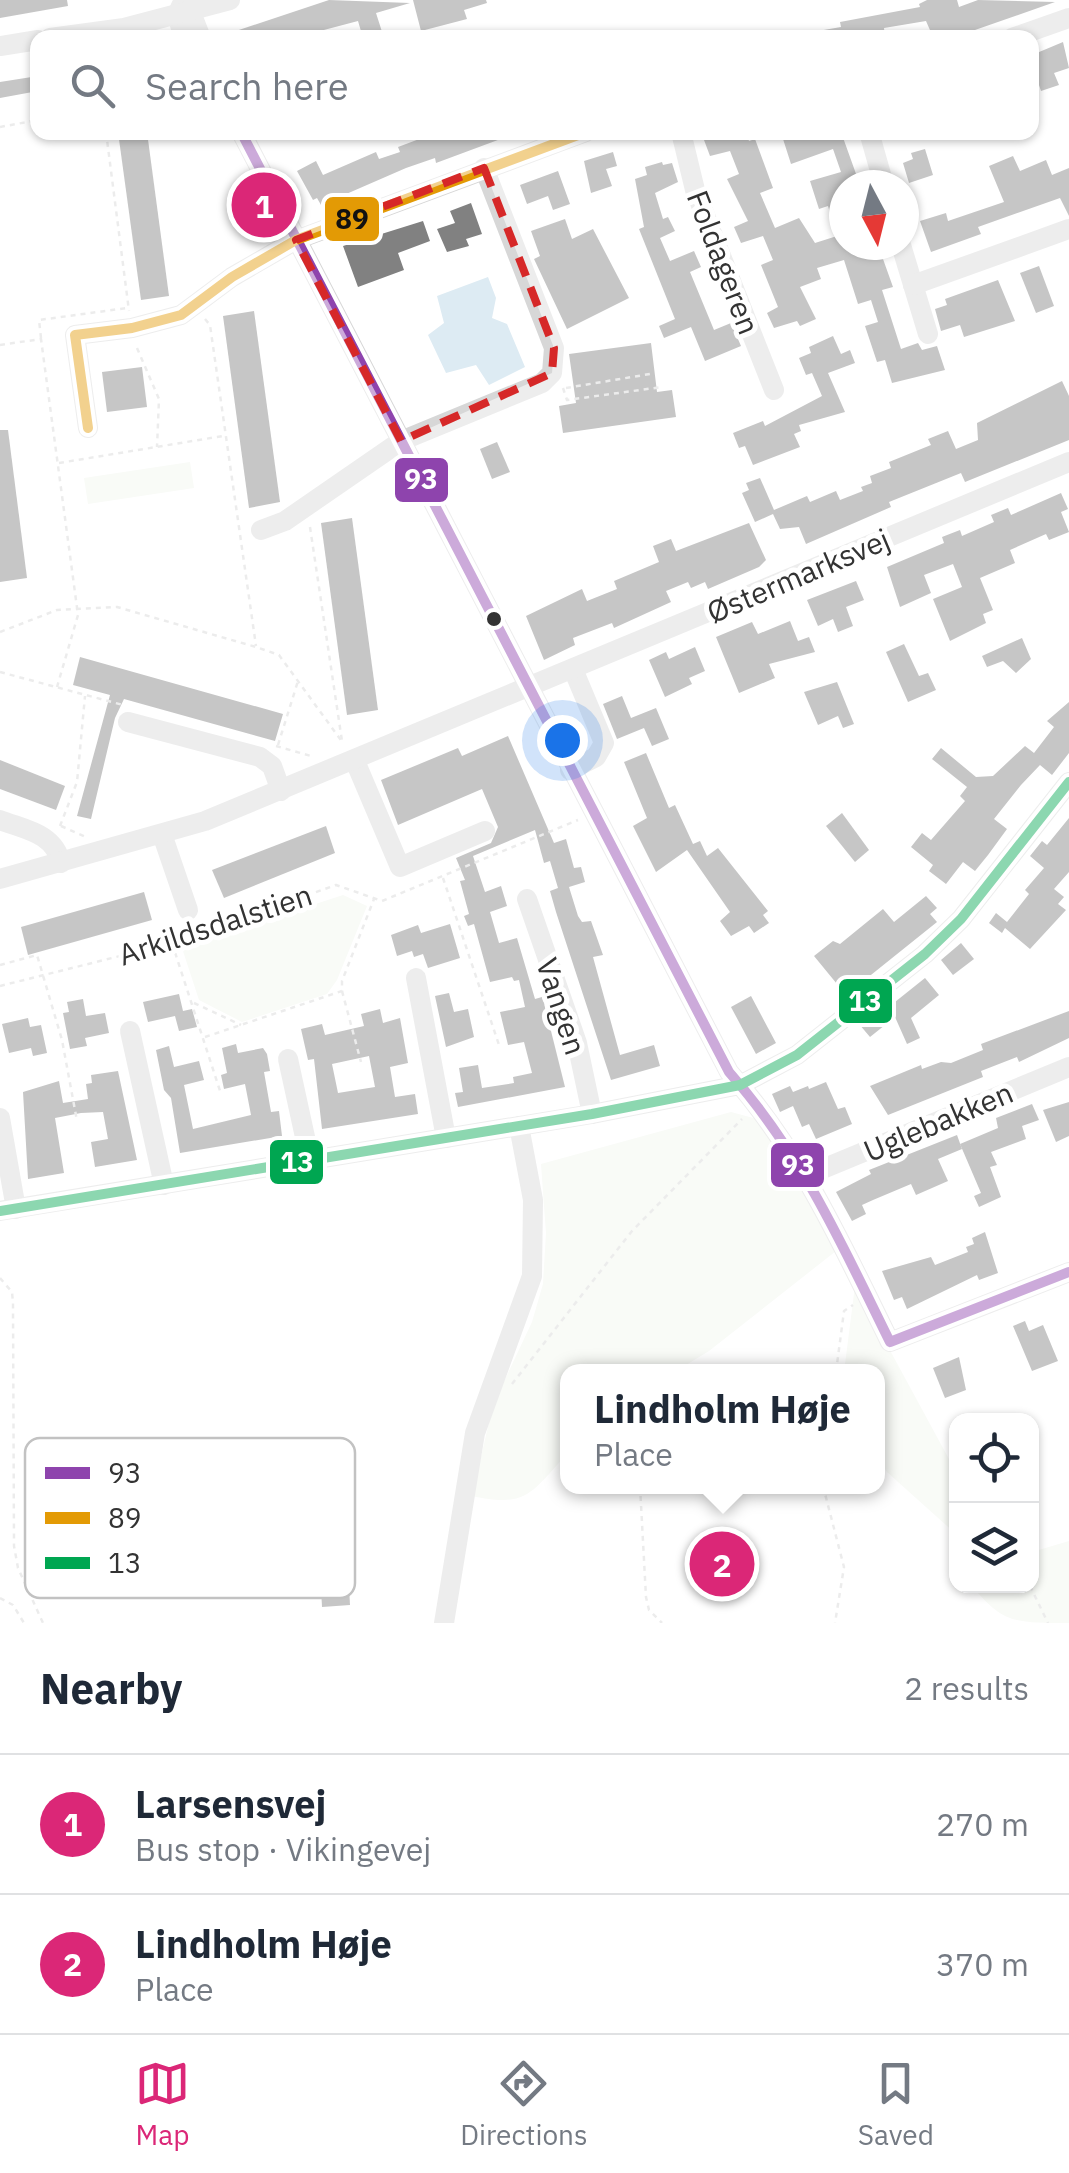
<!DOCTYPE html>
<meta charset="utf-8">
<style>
:root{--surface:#fff;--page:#f6f6f7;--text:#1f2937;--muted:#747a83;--line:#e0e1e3;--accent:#db2777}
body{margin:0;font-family:"IBM Plex Sans",sans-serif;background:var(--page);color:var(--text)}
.controls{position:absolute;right:30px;bottom:30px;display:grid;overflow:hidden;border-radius:20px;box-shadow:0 2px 8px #0004}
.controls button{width:90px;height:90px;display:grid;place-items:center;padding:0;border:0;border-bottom:2px solid var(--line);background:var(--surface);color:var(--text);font:50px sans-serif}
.compass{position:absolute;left:829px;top:170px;width:90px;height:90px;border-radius:50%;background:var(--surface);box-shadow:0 2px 8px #0004;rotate:173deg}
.you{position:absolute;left:562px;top:740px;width:35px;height:35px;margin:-25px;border:8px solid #fff;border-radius:50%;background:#1a73e8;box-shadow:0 0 0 15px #1a73e833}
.badge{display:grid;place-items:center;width:65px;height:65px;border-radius:50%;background:var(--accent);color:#fff;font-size:32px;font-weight:700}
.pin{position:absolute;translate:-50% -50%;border:5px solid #fff;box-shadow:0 2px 10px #0006}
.popup{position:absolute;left:560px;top:1364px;width:325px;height:130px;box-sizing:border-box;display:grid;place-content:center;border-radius:20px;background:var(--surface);filter:drop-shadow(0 2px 8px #0005);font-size:32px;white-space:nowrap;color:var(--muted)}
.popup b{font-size:38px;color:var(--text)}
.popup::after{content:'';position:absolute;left:50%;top:100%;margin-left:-20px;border:20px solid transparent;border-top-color:var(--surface)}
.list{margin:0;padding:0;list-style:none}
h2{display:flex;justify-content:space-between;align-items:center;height:130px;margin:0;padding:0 40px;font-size:42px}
h2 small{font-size:32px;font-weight:400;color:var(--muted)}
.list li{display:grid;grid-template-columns:65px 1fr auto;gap:30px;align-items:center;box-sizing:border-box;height:140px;padding:0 40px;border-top:2px solid var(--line)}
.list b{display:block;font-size:38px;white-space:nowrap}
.list p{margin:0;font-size:32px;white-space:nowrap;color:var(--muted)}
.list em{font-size:32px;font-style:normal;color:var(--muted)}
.icon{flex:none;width:55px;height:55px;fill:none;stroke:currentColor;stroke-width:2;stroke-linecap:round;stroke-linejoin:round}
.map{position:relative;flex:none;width:1069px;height:1623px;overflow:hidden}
.search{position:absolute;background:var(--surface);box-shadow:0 2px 8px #0004;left:30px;right:30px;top:30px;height:110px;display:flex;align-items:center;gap:25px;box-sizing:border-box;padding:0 35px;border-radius:20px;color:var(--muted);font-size:38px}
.sheet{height:410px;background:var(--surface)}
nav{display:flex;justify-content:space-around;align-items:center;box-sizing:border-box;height:140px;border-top:2px solid var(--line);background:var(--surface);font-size:28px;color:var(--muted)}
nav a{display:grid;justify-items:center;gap:5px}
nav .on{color:var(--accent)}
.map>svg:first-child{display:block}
</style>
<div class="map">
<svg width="1069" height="1623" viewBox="0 0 1069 1623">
<rect width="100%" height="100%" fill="#fff"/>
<!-- green -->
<g fill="#f1f5ed">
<path d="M190,462l4,26 -106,16 -4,-26z"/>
<path d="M343,895l24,11 -30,74 -10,14 -85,28 -43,-22 -17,-52z"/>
<path d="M731,1112l26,7 36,52 43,80 -127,100 -33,20 -109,1v82c-36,39 -40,54 -95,42l21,-91 39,-83 11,-38 3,-51 -5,-69z"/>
<path d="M855,1286l101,186v62l-69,-62 -10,-16 6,-43 -6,-3v-38h-33z"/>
<path d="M1069,1541v82c-56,0 -66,0 -97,-37h60v-34z"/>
</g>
<!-- water -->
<path fill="#ddebf3" d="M488,277l8,21 -4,20 15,6 18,43 -36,18 -13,-20 -30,8 -18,-38 16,-12 -7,-27z"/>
<!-- building -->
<g fill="#818181" fill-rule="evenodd">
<path d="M0,0h67l1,6 -68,12z"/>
<path d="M329,0l81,3 -34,10 8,25h-21l-5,-17 -38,10 2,7h-107z"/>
<path d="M413,0h73l1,3 -23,7 3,9 -46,12z"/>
<path d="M927,0h30l2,7 19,-7 77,2 -103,36 -19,-1 -7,-16 -42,7 1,10h-67v-7l23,-4 -1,-5 80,-15 -1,-3z"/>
<path d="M1063,42l6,26 -15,5 5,12 -18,6 -5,-15 -4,1v-22z"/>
<path d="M38,76v15l-38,7v-16z"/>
<path d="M118,132h29l22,164 -28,4z"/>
<path d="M438,132l76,2 -78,29 -1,-5 -29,10 -85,37 -4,-7 -4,2 -16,-29 19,-10 7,14 53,-23 3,7 21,-7 -2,-5z"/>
<path d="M716,132h30l3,9 6,-2 18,49 -13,5 15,35 24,-10 16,25 22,-7 -9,-30 -9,3 -9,-28 31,-9 -8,-23 -42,15 -8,-25 17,-7h41l19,53h-16v60h34l15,42 -11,3 19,59 17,-6 4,7 15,-4 8,24 -53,13 -7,-23 -8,2 -12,-36 13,-4 -7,-22 -13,4 -14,-44 -27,8 4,11 -21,8 16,32 -16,7 -3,-5 -23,7 -7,-15 11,-6 -17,-42 12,-5 -10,-24 -22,7 -7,-16 14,-6 -21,-42 12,-5 -9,-23 -20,5 -6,-16z"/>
<path d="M925,149l8,26 -24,8 -6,-20 10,-4 -2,-6z"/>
<path d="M613,152l4,14 -11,3 6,17 -21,7 -7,-32z"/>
<path d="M1013,156l7,15 26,-11 6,15 17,-7v48l-9,-18 -82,29 3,7 -50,18 -11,-31 26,-8 2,8 56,-19 -15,-36z"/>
<path d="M662,162l1,3 9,-2 6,19 -23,11 8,26 5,-2 7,14 -15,7 10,23 24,-10 7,16 -11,5 24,58 17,-7 10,23 -36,15 -14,-34 -27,11 -5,-12 16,-7 -36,-90 5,-2 -9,-48 12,-4 -2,-8z"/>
<path d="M558,171l12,33 -17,6 -5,-14 -21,8 -7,-19z"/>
<path d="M471,203l11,31 -16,5 3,7 -22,6 -10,-23 18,-6 -5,-12z"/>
<path d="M565,219l7,20 21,-10 36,69 -62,31 -33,-70 6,-3 -9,-25z"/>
<path d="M423,221l7,20 -32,12 6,17 -46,17 -15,-41z"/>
<path d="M1039,266l15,40 -18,7 -16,-40z"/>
<path d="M998,280l17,41 -51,16 -4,-12 -19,6 -6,-22 12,-4 -2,-6z"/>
<path d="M254,311l26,191 -31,6 -26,-192z"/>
<path d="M833,336l8,18 9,-4 5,13 -27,10 17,39 -46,13 2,6 -7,3 6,13 -47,18 -8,-19 -6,2 -6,-15 30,-12 2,5 57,-30 -10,-23 -6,2 -7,-17 12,-5 -2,-6z"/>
<path d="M651,343l6,49 15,-2 4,27 -113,16 -4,-27 17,-3 -7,-49z"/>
<path d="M142,367l5,40 -40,5 -5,-40z"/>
<path d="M1062,381l7,15v44l-104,42 -4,-9 -72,29 2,5 -85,37 -7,-17 -19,2 -7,-15 -18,8 -13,-29 7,-3 -3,-7 14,-5 14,32 33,-14 3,6 26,-11 4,9 23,-9 -2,-4 11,-4 -2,-7 21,-8 -2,-6 42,-17 -3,-6 20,-8 8,18 22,-9 -1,-17z"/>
<path d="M0,430h8l19,148 -27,4z"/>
<path d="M497,442l13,30 -18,7 -12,-30z"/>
<path d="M1061,493l7,16 -7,3 8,20 -20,8 -3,-6 -36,16 5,13 -35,15 13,32 -10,4 3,9 -36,18 -17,-42 29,-12 -9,-23 -29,11 7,18 -31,14 -13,-40 57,-24 -2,-6 18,-7 2,6 32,-14 -3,-7 17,-7 3,7z"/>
<path d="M352,518l26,192 -31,5 -26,-192z"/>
<path d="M749,523l17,37 -7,7 -51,22 -3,-7 -14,6 -3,-6 -22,9 5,11 -57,26 -2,-5 -39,15 2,7 -31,15 -18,-44 56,-27 5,12 30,-12 -3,-8 45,-19 -6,-16 18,-7 5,12z"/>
<path d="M856,581l8,19 -18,7 7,19 -15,6 -5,-13 -15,7 -11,-26z"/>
<path d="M790,621l8,20 11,-4 6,15 -46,12 6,14 -36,15 -23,-56 36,-15 6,12z"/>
<path d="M1022,638l9,21 -15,14 -13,-12 -16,6 -5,-11z"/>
<path d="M904,644l15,32 9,-3 8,17 -28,12 -22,-50z"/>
<path d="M695,647l10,24 -16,7 3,6 -27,13 -16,-37 17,-8 3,7z"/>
<path d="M80,657l203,57 -8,27 -151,-42 -9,19 -24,101 -14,-3 33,-121 -37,-10z"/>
<path d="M837,682l17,42 -11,4 -5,-12 -20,9 -14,-33z"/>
<path d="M622,696l9,22 25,-10 13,31 -17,7 -8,-18 -27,11 -14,-35z"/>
<path d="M1069,702v51l-17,22 -12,-10 -19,20 -27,34 13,10 -19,26 -13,16 -12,-9 -17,22 -17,-13 4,-6 -22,-18 11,-14 9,7 34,-39 -5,-5 7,-9 -35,-28 9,-11 35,29 17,-1 32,-30 9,7 20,-26 -7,-6z"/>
<path d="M508,736l46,107 12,-4 8,29 7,-1 4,15 -16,5 9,29 4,6 9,-1 12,34 -10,2 27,98 34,-10 6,21 -49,14 -55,-168 -6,-21 8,-3 -8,-27 -6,2 -9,-33 -62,26 12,36 16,-6 6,20 -17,6 9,31 18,-5 18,61 7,-2 2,6 21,84 -107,20 -3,-14 8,-1 -4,-24 19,-3 4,23 32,-5 -1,-6 19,-4 -8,-31 -16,3 -8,-33 25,-5 -6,-27 -5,1 -2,-4 -22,5 -16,-58 -6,2 -4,-10 5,-2 -9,-33 5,-1 -9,-22 35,-15 7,-16 -16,-38 -84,36 -17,-45 77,-32 4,8z"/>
<path d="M646,753l23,55 6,-3 18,39 7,-3 7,15 11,-8 50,63 -5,4 6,8 -15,10 -5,-7 -18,10 -11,-15 10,-9 -43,-62 -31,22 -23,-46 14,-8 -23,-56z"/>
<path d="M0,760l65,26 -9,24 -56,-21z"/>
<path d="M842,813l27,37 -14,12 -29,-36z"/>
<path d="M1069,818v54l-15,17 10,8 -6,7 8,6 -36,39 -25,-21 -3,5 -13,-10 7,-10 11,9 22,-28 -4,-4 19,-22 -14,-12 12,-15 5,4z"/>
<path d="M326,826l9,27 -111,45 -12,-28z"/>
<path d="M144,892l8,28 -124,35 -7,-28z"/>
<path d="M926,896l11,12 -7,6 7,8 -91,73 -32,-39 19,-15 7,3 43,-35 11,13z"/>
<path d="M450,924l10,34 -32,10 -5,-14 -9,3 -2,-6 -15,5 -6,-21 27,-10 3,8z"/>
<path d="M961,943l13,16 -21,16 -12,-15z"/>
<path d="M925,978l14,17 -28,23 9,20 -13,6 -12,-27 -25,20 -11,-13 17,-14 4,4z"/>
<path d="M449,993l5,19 14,-3 6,28 -28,10 -11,-51z"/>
<path d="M179,994l4,17 9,-2 5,18 -18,4 -4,-15 -27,6 -5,-20z"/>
<path d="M751,996l25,47 -20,11 -25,-47z"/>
<path d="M83,999l3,17 19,-3 4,20 -24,5 2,8 -17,3 -7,-36 6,-1 -2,-10z"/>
<path d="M380,1009l3,14 17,-5 8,45 -18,4 5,30 20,-3 3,20 -96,15 -8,-70 -6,1 -7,-31 21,-5 3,11 39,-9 -3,-12zM369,1056l6,31 -37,6 -6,-29z"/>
<path d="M1069,1011v27l-50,24 -2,-5 -36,14 2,6 -95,38 -18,-29 51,-21 1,4 19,-7 10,1 32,-13 -2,-6z"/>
<path d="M28,1018l2,9 11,-2 6,28 -14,3 -2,-8 -22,5 -7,-29z"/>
<path d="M236,1044l2,9 25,-5 4,6 3,17 -6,1 7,40 8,-1 3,25 -102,17 -9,-55 -7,-8 -8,-40 13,-4 5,21 25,-6 5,19 -20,5 9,44 58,-14 -6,-31 -21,5 -3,-14 6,-2 -5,-25z"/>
<path d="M118,1071l19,89 -42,7 -4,-25 17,-3 -5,-27 -22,1 -26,5 9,55 -36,6 -5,-87 36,-11 4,22 25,-4 -2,-15 6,-1 -1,-8z"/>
<path d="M826,1082l12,27 7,-2 7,17 -36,15 -7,-15 -7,3 -9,-21 -13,6 -8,-18 18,-8 3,6 15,-6 1,3z"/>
<path d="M1069,1102v34l-13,6 -13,-32z"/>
<path d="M1032,1104l7,16 -17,6 4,13 -35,13 6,13 -7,2 11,30 -22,10 -5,-11 7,-3 -21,-49 38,-16 -2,-10z"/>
<path d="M957,1135l5,14 -24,10 10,22 -32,14 -5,-11 -38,16 -11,5 4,9 -14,7 -16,-29 35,-18 -2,-4z"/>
<path d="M985,1232l13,41 -19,7 -2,-5 -70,34 -5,-12 -8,3 -12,-29 49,-14 4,8 33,-13 -2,-5 8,-3 -2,-6z"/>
<path d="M1025,1321l4,10 14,-6 15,36 -26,10 -19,-45z"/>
<path d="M959,1357l7,33 -21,8 -12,-30z"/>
<path d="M349,1586l1,19 -28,2 -1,-20z"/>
</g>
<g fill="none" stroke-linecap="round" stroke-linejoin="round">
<!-- path -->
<g stroke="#d6d6d6" stroke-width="2.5" stroke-dasharray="5 5" stroke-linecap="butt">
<path d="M0,127l38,-7"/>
<path d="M106,132l23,179"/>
<path d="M205,319l5,6 46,321"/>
<path d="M41,338l-2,-18 88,-12"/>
<path d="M0,345l41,-6 37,276 -21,72"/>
<path d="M137,348l22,51 -2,48"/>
<path d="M563,388l4,12 95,-13"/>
<path d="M566,388l84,-14"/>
<path d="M59,463l164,-27"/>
<path d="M310,527l32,214"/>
<path d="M0,632l57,-22 60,-3 139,40 23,8 64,88"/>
<path d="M0,672l123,33"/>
<path d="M278,745l20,-64"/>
<path d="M276,746l35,10"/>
<path d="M60,826l17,-44 8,-86"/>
<path d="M61,826l25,11"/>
<path d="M443,878l56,167"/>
<path d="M172,943l49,151"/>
<path d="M0,965l37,-10 25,85 15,81"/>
<path d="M0,986l172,-43 164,-58 46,16 196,-81"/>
<path d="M342,991l19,71"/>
<path d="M194,1003l47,22"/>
<path d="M205,1037l137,-46v-10l32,-82"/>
<path d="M0,1278l12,14 1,11 1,243 4,22 25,55"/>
<path d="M836,1372l8,-61 9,-6"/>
<path d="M512,1384l120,-153 110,-112"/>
<path d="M640,1486l6,111 3,13 13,13"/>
<path d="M688,1486h9"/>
<path d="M823,1486l21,81 -9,56"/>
<path d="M1030,1586l18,37"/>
<path d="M0,1598l13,7 11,18"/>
</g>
<!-- minor -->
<g stroke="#d7d7d7" stroke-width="20">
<path d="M187,2l14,36"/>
<path d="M181,6l-4,9 7,23"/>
<path d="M50,38l74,-10 106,-28"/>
<path d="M1012,38l57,-20"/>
<path d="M0,46l38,-6"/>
<path d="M241,132l488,940c74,84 112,171 161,270l179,-70"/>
<path d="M681,132l14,58 79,200"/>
<path d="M869,132l15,53"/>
<path d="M901,245l27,89"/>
<path d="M913,285l156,-56"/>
<path d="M88,428l-13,-93 57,-7 49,-13 51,-38 64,-37 290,-108"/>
<path d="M261,530l24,-9 116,-80 141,-58 10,-10 2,-25 -70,-180"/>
<path d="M128,722l132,35 12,9 9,25"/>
<path d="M355,761l45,106 85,-36"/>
<path d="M570,770l26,-13 8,-14 -31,-74"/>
<path d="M0,820c26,10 54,13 61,43"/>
<path d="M162,834l26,76"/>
<path d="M0,879l205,-58 864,-359"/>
<path d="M527,899l50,144 15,71"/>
<path d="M416,978l30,160"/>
<path d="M130,1031l34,154"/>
<path d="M288,1059l22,101"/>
<path d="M0,1118l16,91"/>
<path d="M808,1175l261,-108"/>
<path d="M0,1211l592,-97 148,-29 57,-30 128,-101 36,-35 108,-137"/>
<path d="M444,1623l31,-190 57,-157 1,-76 -14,-74"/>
</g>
<defs>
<path id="bus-1" d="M241,132l488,940c74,84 112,171 161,270l179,-70"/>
<path id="bus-2" d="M88,428l-13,-93 57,-7 49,-13 51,-38 64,-37 290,-108"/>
<path id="bus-3" d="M0,1211l592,-97 148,-29 57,-30 128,-101 36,-35 108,-137"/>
</defs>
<!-- bus-1 casing -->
<use href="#bus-1" stroke="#fff" stroke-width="18"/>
<!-- bus-2 casing -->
<use href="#bus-2" stroke="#fff" stroke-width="18"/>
<!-- bus-3 casing -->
<use href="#bus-3" stroke="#fff" stroke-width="18"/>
<!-- bus-1 -->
<use href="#bus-1" stroke="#8e44ad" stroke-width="10"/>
<!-- bus-2 -->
<use href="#bus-2" stroke="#e39a05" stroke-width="10"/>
<!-- bus-3 -->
<use href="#bus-3" stroke="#00a651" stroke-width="10"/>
</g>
<!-- marked area -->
<path d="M0 0H1069V1623H0ZM484,168l70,180 -2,25 -151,68 -105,-201z" fill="#fff" fill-opacity=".55" fill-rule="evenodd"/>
<path fill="none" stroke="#d62828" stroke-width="8" stroke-dasharray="20 12" stroke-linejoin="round" d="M484,168l70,180 -2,25 -151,68 -105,-201z"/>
<!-- markers -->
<circle fill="#333" stroke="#fff" stroke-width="4" cx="494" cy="619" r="9"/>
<g text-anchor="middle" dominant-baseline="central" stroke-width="10" stroke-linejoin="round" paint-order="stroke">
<!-- street labels -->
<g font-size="30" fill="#333" stroke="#fff">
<text transform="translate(724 262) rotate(69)">Foldageren</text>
<text transform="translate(798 575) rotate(-23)">Østermarksvej</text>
<text transform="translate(215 924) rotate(-18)">Arkildsdalstien</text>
<text transform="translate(562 1006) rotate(72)">Vangen</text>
<text transform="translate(938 1121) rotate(-23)">Uglebakken</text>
</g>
</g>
<!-- legend -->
<rect x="25" y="1438" width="330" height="160" rx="15" fill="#fff" stroke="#c2c2c2" stroke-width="2.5"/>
<rect x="45" y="1467" width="45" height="12" fill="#8e44ad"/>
<rect x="45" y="1512" width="45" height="12" fill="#e39a05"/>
<rect x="45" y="1557" width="45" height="12" fill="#00a651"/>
<g font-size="28" fill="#333">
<text x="108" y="1483">93</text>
<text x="108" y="1528">89</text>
<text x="108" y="1573">13</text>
</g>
<g stroke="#fff" stroke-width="4">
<rect x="323" y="195" width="58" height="48" rx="10" fill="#e39a05"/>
<rect x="393" y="456" width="57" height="48" rx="10" fill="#8e44ad"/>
<rect x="837" y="977" width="57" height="48" rx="10" fill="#00a651"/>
<rect x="268" y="1138" width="57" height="48" rx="10" fill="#00a651"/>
<rect x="769" y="1141" width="57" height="48" rx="10" fill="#8e44ad"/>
</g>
<g font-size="28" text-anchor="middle" font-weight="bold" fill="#fff">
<text x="421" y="489">93</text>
<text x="865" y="1011">13</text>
<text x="297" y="1172">13</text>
<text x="798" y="1175">93</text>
</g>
<g font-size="28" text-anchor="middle" font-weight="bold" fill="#111">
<text x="352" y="229">89</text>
</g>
</svg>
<div class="controls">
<button><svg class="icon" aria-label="locate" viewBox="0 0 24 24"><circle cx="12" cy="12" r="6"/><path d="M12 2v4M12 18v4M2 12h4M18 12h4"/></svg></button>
<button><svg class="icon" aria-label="layers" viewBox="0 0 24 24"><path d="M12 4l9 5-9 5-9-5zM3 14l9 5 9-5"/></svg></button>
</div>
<svg class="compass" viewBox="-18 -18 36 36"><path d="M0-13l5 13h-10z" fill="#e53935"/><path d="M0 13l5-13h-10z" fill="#747a83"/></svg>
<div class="you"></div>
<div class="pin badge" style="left:264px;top:205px">1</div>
<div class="pin badge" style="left:722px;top:1564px">2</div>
<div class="popup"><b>Lindholm Høje</b>Place</div>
<div class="search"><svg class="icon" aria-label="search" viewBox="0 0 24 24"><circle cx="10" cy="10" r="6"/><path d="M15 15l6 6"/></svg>Search here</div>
</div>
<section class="sheet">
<h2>Nearby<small>2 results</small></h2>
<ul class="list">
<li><span class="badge">1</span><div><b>Larsensvej</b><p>Bus stop · Vikingevej</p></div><em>270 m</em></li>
<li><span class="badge">2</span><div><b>Lindholm Høje</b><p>Place</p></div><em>370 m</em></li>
</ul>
</section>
<nav>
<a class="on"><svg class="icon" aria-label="map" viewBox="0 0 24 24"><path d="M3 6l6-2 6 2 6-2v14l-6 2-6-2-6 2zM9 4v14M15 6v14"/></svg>Map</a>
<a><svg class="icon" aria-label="directions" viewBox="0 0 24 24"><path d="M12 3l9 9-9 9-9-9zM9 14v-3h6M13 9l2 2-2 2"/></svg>Directions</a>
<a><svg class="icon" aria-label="saved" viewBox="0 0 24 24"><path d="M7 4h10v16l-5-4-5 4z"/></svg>Saved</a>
</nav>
